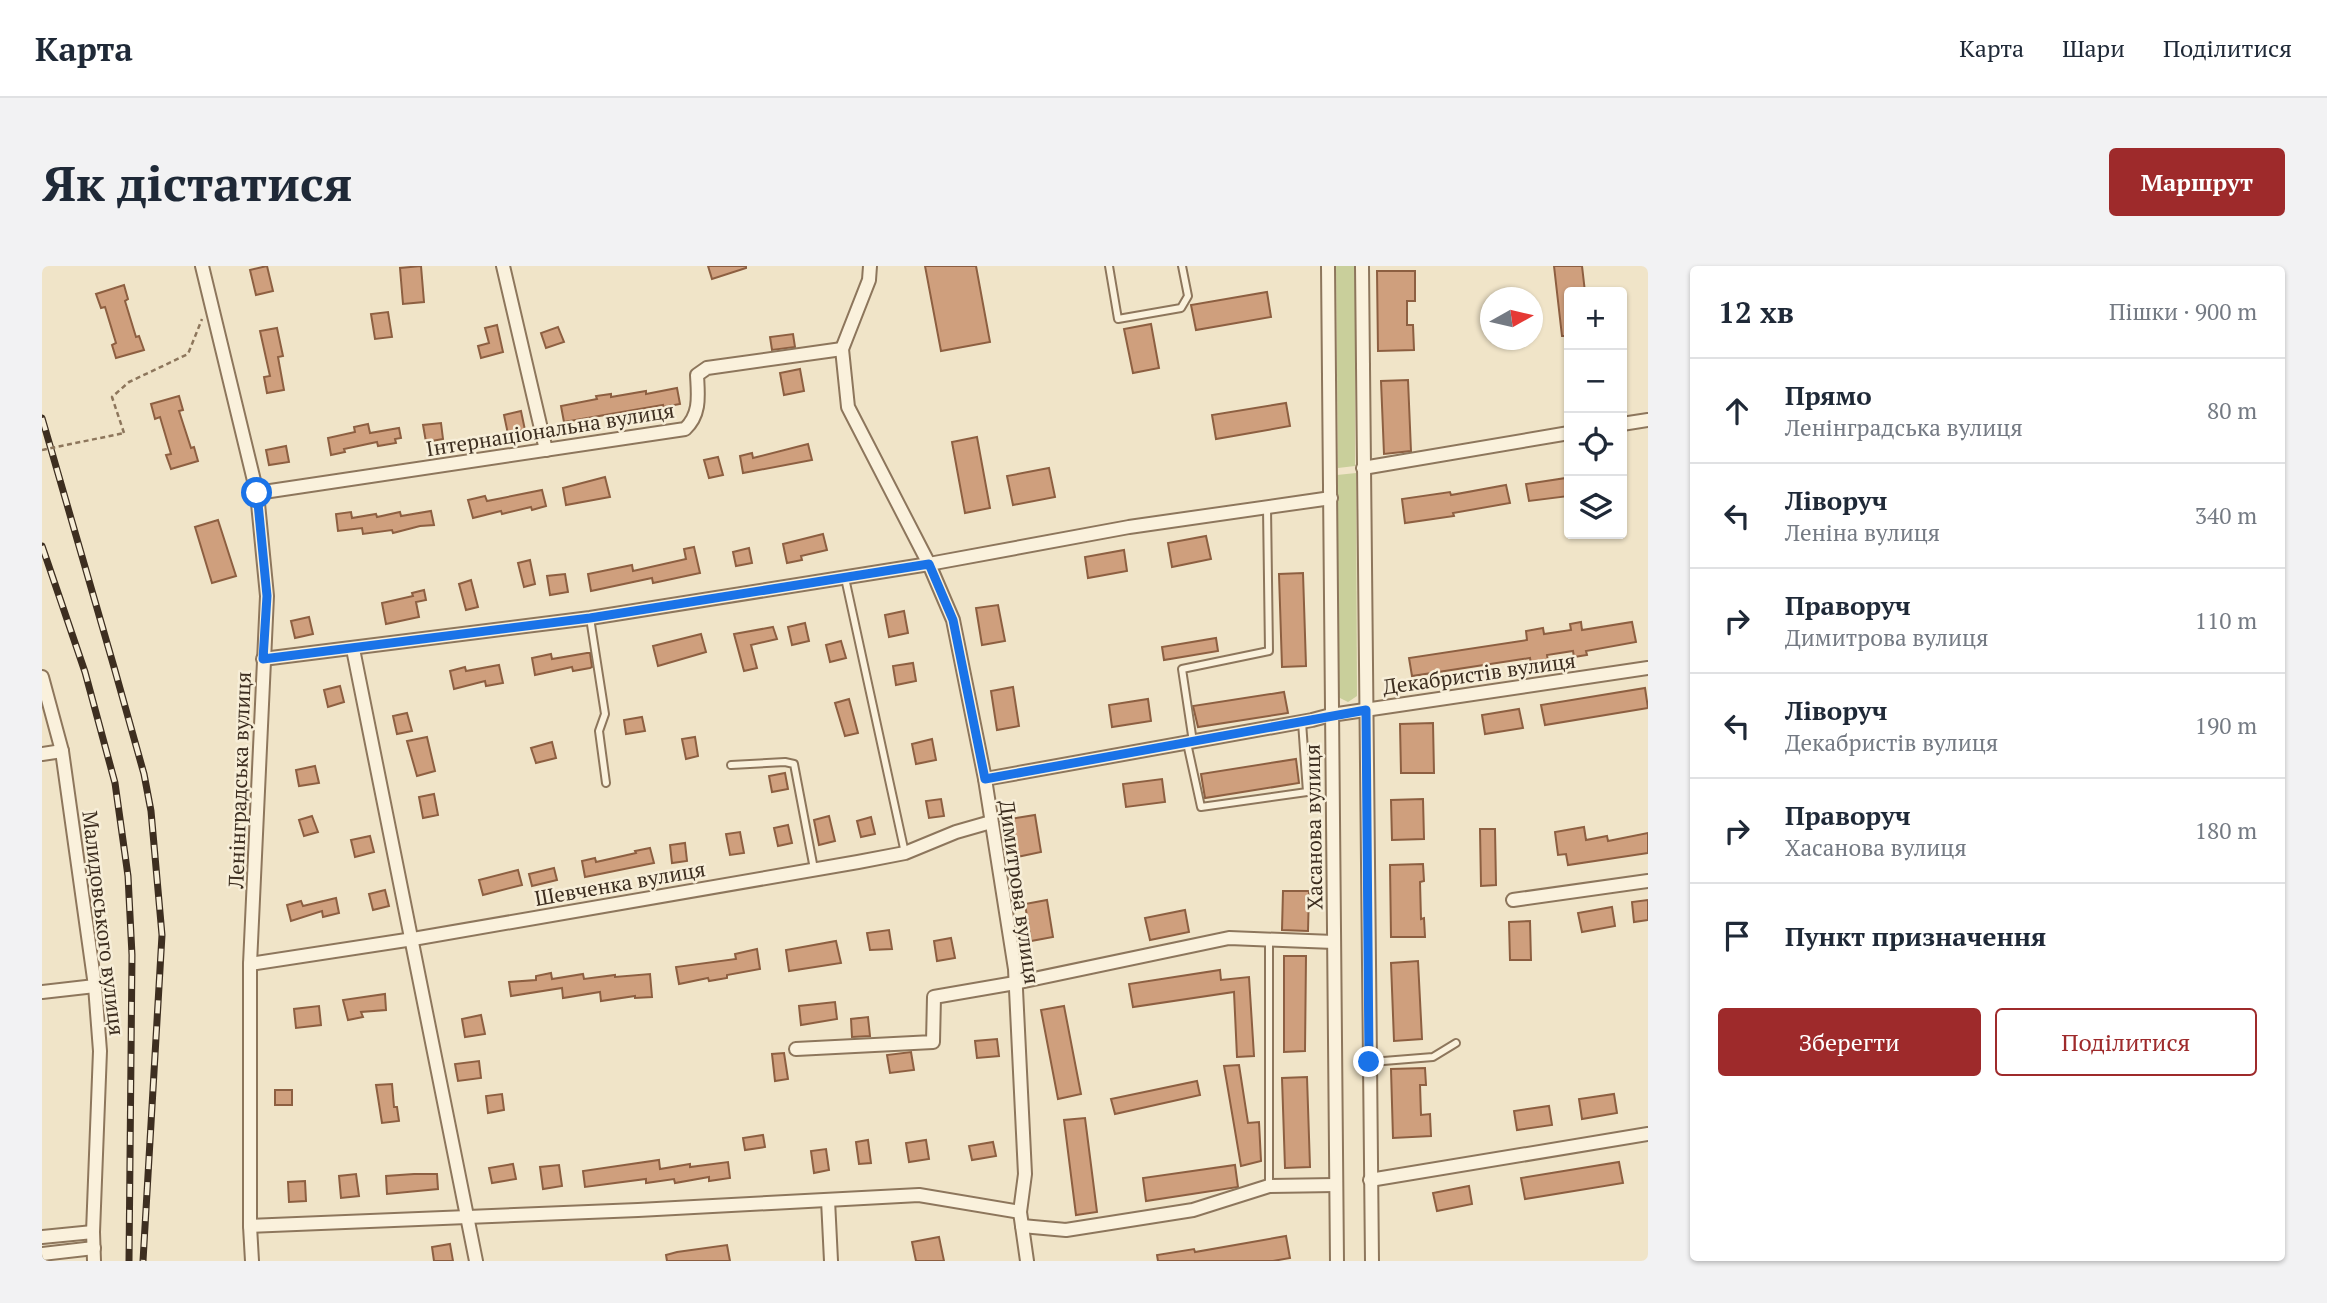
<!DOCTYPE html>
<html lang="uk">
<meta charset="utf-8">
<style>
:root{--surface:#fff;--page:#f2f2f3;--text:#1f2937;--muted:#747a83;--line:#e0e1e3;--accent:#9e2a2b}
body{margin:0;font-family:"PT Serif",serif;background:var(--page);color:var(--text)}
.controls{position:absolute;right:21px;top:21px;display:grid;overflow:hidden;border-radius:7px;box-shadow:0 2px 5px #0004}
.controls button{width:63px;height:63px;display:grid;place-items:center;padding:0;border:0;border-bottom:2px solid var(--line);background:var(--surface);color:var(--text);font:35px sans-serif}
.compass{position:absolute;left:1438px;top:21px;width:63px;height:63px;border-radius:50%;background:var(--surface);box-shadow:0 2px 5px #0004;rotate:82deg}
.stop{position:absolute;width:21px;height:21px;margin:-16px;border:5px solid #1a73e8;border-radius:50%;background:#fff}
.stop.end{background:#1a73e8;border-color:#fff;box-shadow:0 2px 7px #0008}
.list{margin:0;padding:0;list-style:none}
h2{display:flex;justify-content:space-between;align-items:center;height:91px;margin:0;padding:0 28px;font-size:30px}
h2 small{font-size:23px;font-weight:400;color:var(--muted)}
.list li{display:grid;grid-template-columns:46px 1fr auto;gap:21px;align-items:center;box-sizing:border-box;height:105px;padding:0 28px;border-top:2px solid var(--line)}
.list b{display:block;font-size:26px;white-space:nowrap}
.list p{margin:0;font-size:23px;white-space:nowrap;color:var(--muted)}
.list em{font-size:23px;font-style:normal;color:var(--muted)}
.actions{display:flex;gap:14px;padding:21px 28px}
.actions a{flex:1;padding:16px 0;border:2px solid var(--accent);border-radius:7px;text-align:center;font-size:24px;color:var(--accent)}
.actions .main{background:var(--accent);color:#fff}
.icon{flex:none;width:38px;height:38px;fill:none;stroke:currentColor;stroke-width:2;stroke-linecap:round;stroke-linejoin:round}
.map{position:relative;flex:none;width:1606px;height:995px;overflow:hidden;border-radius:7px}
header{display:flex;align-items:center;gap:42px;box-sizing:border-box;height:98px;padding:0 35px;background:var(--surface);border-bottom:2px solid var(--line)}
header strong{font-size:33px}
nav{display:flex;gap:38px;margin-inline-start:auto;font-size:24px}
.intro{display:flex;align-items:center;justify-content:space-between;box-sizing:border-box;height:168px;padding:0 42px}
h1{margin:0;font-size:49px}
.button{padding:18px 32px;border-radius:7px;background:var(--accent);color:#fff;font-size:24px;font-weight:700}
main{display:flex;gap:42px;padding:0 42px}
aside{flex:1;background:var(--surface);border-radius:7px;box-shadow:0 2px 5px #0004}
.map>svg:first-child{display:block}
</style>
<header>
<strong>Карта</strong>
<nav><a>Карта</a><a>Шари</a><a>Поділитися</a></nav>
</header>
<div class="intro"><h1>Як дістатися</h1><a class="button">Маршрут</a></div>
<main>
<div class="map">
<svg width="1606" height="995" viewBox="0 0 1606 995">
<rect width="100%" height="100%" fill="#f0e4c8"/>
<!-- green -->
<g fill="#c9cf9b">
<path d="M1294,0h19v200l-17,2z"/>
<path d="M1314,207l1,223 -9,6 -10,-5 -1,-222z"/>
</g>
<!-- building -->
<g fill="#cf9f7d" stroke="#8d5f41" stroke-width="2">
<path d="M225,0l6,25 -17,4 -6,-25z"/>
<path d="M379,0l3,36 -21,2 -3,-36z"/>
<path d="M666,0h38v2l-34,11z"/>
<path d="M883,0h51l14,76 -49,9z"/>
<path d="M1512,0h28l3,26h-16v44h-7z"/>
<path d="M1335,5h38v30h-8v24h6l1,25 -36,1z"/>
<path d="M82,19l4,14 -3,2 11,36 3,-1 5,14 -28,8 -4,-13 4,-2 -11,-36 -4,1 -5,-14z"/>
<path d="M1225,26l4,25 -75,13 -5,-25z"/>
<path d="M346,46l4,25 -17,2 -4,-25z"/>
<path d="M1109,58l8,44 -26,5 -9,-44z"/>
<path d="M455,59l6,27 -22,6 -3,-12 11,-3 -4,-15z"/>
<path d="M516,61l6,15 -18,6 -5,-15z"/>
<path d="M235,62l6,28 -5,1 6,33 -17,3 -3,-16 6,-1 -10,-45z"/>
<path d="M751,68l2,13 -23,3 -2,-13z"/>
<path d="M758,103l4,22 -20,4 -4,-22z"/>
<path d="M1366,114l3,71 -27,3 -3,-73z"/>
<path d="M635,122l3,16 -17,3v-2l-99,17 -3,-16 36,-7 -1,-3 15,-2v3l35,-6v3z"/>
<path d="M137,130l4,14 -4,1 12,37 3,-1 4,14 -27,8 -5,-14 5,-1 -11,-37 -5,2 -4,-15z"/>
<path d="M1244,137l4,23 -74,13 -4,-24z"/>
<path d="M479,145l4,19 -17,4 -4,-19z"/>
<path d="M399,157l2,16 -17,3 -3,-17z"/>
<path d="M326,158l2,9 29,-5 2,10 -6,1 1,4 -18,3 -1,-4 -33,7 1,3 -14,3 -3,-17 27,-6 -1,-5z"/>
<path d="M935,171l13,71 -25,5 -13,-71z"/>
<path d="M766,178l4,16 -69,13 -3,-17 12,-3 1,5z"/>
<path d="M244,180l3,16 -20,3 -3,-15z"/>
<path d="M676,191l5,18 -14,3 -5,-18z"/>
<path d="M1007,202l6,29 -42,8 -6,-29z"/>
<path d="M563,211l5,20 -44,8 -3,-17z"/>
<path d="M1524,212l3,18 -40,5 -3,-17z"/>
<path d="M1464,219l4,18 -57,10 1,3 -49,7 -3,-24 48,-7 1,3z"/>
<path d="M500,224l4,16 -14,4 -1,-3 -29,7 -1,-3 -28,7 -5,-18 17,-4 2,5z"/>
<path d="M389,245l3,14 -14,1 -27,7 -1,-3 -29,4 -1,-6 -24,3 -2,-17 15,-2 1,6 24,-4 1,3 23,-5 1,4z"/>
<path d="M176,254l18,56 -24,7 -17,-56z"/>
<path d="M781,268l4,16 -26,6 1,4 -15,3 -4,-19z"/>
<path d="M1164,270l5,23 -39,8 -4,-24z"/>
<path d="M652,281l6,26 -47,10 -1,-5 -61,13 -3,-17 44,-9 1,6 53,-12 -2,-10z"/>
<path d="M707,282l3,15 -16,3 -3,-14z"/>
<path d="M1082,284l3,21 -39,7 -3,-21z"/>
<path d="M488,294l5,24 -11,3 -6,-24z"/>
<path d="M1261,307l3,93 -24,1 -3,-93z"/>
<path d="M523,308l3,18 -18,3 -3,-19z"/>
<path d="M429,314l7,27 -12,3 -7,-26z"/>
<path d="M382,324l2,10 -10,2 3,15 -33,7 -4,-21 31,-7 -1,-3z"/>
<path d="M956,339l7,36 -23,4 -6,-37z"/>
<path d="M862,345l4,22 -19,4 -4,-22z"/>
<path d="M267,351l4,17 -18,4 -4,-17z"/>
<path d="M1539,356l1,8 50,-8 4,20 -50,9 1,4 -13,2 -1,-6 -26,4 1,7 -17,2 -1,-6 -118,18 -3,-18 118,-18 -1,-9 17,-3 1,6 27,-4 -1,-6z"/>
<path d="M763,357l4,18 -17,4 -4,-18z"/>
<path d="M731,361l4,12 -26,6 6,23 -13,3 -10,-37z"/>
<path d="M659,368l5,18 -48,14 -5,-20z"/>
<path d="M1174,372l2,13 -54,9 -2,-13z"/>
<path d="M799,375l5,17 -16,4 -4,-17z"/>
<path d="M545,387h3l2,14 -2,1 -17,3 -1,-4 -37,8 -3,-17 19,-4 1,5z"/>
<path d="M871,397l3,18 -20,4 -3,-19z"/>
<path d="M457,399l4,18 -17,3 -1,-5 -31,8 -4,-18 15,-4 1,4z"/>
<path d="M298,420l4,16 -16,5 -4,-17z"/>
<path d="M971,421l6,39 -22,4 -6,-39z"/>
<path d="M1603,422l3,20 -103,17 -4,-20z"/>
<path d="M1242,426l4,21 -90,14 -5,-21z"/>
<path d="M807,433l9,34 -13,3 -10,-33z"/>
<path d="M1106,433l3,22 -39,6 -3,-22z"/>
<path d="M1477,443l4,19 -38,6 -3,-19z"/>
<path d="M365,447l5,18 -15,3 -4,-18z"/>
<path d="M600,451l3,14 -19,3 -2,-14z"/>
<path d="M1391,457l1,50h-33l-1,-49z"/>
<path d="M385,471l8,34 -18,5 -10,-35z"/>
<path d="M653,471l3,19 -12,3 -4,-20z"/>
<path d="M890,473l4,21 -20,4 -4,-20z"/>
<path d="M510,476l4,16 -20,5 -5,-15z"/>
<path d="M1254,493l3,24 -94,15 -4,-24z"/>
<path d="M273,500l4,17 -20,3 -3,-16z"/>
<path d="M743,507l3,16 -16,3 -3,-16z"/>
<path d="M1120,513l3,23 -39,5 -3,-23z"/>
<path d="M392,528l4,21 -15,3 -4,-21z"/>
<path d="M899,533l3,17 -15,2 -3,-17z"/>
<path d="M1381,533l1,40 -32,1 -1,-40z"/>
<path d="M993,549l6,37 -24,5 -7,-38z"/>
<path d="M270,550l6,16 -14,4 -5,-16z"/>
<path d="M787,550l6,25 -16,4 -5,-25z"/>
<path d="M829,551l4,17 -14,3 -4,-16z"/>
<path d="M746,559l4,18 -14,3 -4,-18z"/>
<path d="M1542,561l2,13 21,-4 1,5 40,-8v20l-80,12 -2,-11 -8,1 -3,-23z"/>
<path d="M1438,563h15l1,56 -15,1z"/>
<path d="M698,566l4,21 -14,2 -4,-21z"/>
<path d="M328,570l4,16 -19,5 -4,-17z"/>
<path d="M643,577l2,18 -15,2 -2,-18z"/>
<path d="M608,582l4,15 -69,14 -3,-16 13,-3 1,4 40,-9 -1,-2z"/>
<path d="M1381,598l1,17 -4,1 1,37 3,-1 1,19h-34l-1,-72z"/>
<path d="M512,602l3,12 -25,6 -3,-12z"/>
<path d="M476,604l4,15 -39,10 -4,-15z"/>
<path d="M343,624l4,16 -16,4 -4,-16z"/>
<path d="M1241,625h26l-1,40 -26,-1z"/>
<path d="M294,632l3,15 -16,4 -1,-6 -31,10 -4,-16 14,-4 2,5z"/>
<path d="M1005,634l6,37 -22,4 -6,-37z"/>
<path d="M1606,634v20l-14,2 -2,-20z"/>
<path d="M1570,641l3,19 -33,6 -4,-19z"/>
<path d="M1143,644l4,22 -39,8 -5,-22z"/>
<path d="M1488,655l1,39h-21l-1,-38z"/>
<path d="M847,664l3,19 -22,1 -3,-17z"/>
<path d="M909,672l4,20 -18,3 -3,-20z"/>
<path d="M794,675l5,22 -52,8 -3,-21z"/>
<path d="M715,683l3,20 -33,6v3l-18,3 -1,-3 -29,6 -3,-17 60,-8 -1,-5z"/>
<path d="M1242,690h22l-1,95 -21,1z"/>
<path d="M1376,695l4,78 -28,2 -3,-78z"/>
<path d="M1178,704l1,10 28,-3 5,79 -17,1 -3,-65 -101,15 -4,-23z"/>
<path d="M509,707l1,6 31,-5 1,5 31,-4v2l35,-3 2,23 -17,1v-2l-34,5 -1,-9 -37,6 -1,-10 -51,8 -2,-14 27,-2v-4z"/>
<path d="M343,728l1,16 -25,2 2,5 -15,3 -5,-20z"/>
<path d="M793,736l2,17 -36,6 -2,-19z"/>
<path d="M277,740l2,19 -25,3 -2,-19z"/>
<path d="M1022,740l17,88 -23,5 -17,-89z"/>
<path d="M439,749l4,19 -20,3 -3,-18z"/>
<path d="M826,751l2,19 -18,1 -1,-18z"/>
<path d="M955,773l2,17 -22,2 -2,-17z"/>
<path d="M869,786l3,18 -24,3 -3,-18z"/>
<path d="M742,787l4,26 -13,2 -3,-27z"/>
<path d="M437,795l2,17 -23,3 -3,-17z"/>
<path d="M1197,799l9,58 11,-1 2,39 -20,5 -17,-100z"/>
<path d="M1383,802l1,17h-6l1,30 9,-1 1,22 -38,2 -2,-69z"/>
<path d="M1265,811l3,90 -25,1 -3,-90z"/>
<path d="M1155,815l3,14 -85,19 -4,-15z"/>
<path d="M350,818l2,23h3l2,14 -17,2 -6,-38z"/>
<rect x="233" y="824" width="17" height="15"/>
<path d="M460,828l2,16 -16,3 -2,-17z"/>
<path d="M1572,828l3,19 -35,6 -3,-20z"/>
<path d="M1507,840l3,19 -35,5 -3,-19z"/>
<path d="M1043,852l12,94 -21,3 -12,-95z"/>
<path d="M721,869l2,12 -20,3 -2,-12z"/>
<path d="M826,874l3,23 -12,1 -3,-22z"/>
<path d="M884,874l3,19 -20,3 -3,-19z"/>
<path d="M951,876l3,14 -24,4 -3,-14z"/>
<path d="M784,883l3,21 -15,3 -3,-22z"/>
<path d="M617,894l1,9 30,-5v3l38,-5 2,16 -21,3v-4l-34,6 -1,-4 -28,4v-4l-61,8 -2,-16z"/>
<path d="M1577,896l4,21 -98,16 -4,-21z"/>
<path d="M471,898l3,15 -24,4 -3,-15z"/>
<path d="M517,899l3,21 -19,3 -3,-22z"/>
<path d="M1193,899l3,22 -92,14 -3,-23z"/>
<path d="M314,908l3,22 -18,2 -2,-22z"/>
<path d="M372,908h23l1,15 -51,5 -1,-18z"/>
<path d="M263,915l1,20 -17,1 -1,-20z"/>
<path d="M1427,920l3,18 -35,7 -4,-18z"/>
<path d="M1244,970l4,22 -17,3h-115l-1,-6 37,-6 1,3z"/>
<path d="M897,971l5,24h-28l-4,-19z"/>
<path d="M408,978l3,17h-19l-2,-14z"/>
<path d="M685,979l3,16h-63l-1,-6 11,-3z"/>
</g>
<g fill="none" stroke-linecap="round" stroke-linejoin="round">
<defs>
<g id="service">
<path d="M1067,0l9,53 63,-11 7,-12 -6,-30"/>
<path d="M803,312l60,275"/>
<path d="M548,352l15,96 -6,17 7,52"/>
<path d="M1151,476l-11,-73 87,-18 -2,-143"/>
<path d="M1145,477l14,64 106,-15 -5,-70"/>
<path d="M689,499l54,-3 9,2 20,105"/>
<path d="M1329,796l62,-5 23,-14"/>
<path d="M1227,920v-246"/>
</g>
<g id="minor">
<path d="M160,0l55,227 10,103 -17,368v262l2,35"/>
<path d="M461,0l43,184"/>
<path d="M828,0l-1,14 -27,69 6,58 81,157 24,56 32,159 30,190 10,205 -5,38 7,49"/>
<path d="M1286,0l9,995"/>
<path d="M1320,0l10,995"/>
<path d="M1580,158l26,-4"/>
<path d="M1321,202l206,-35"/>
<path d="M215,227l428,-64c16,-15 13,-34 12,-54l10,-7 135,-19"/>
<path d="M311,383l123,612"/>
<path d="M221,393l327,-41 339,-54 200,-37 202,-29"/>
<path d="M0,411l20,74 33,235 5,65 -7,181 1,29"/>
<path d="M0,488l20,-3"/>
<path d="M943,513l327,-59 19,-5 317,-47"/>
<path d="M1471,634l135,-19"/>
<path d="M208,698l163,-25 445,-77 47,-9 51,-21 35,-10"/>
<path d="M0,726l53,-6"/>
<path d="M754,783l137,-7 1,-45 81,-14 214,-45 105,4"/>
<path d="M1328,914l278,-46"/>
<path d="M786,934l3,61"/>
<path d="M208,960l388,-16 281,-15 101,17"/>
<path d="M980,960l44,4 127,-20 76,-24 66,-1"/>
<path d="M0,971l51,-5"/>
<path d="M0,988l52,-6"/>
</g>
</defs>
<!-- service casing -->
<use href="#service" stroke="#8d765c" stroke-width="10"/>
<!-- minor casing -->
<use href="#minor" stroke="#8d765c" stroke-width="16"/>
<!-- path -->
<path stroke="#8d765c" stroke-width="2.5" stroke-dasharray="5 3.5" stroke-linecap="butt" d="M82,167l-12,-36 17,-15 59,-28 14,-35"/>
<!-- service -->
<use href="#service" stroke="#faf1dc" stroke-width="6"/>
<!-- minor -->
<use href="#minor" stroke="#faf1dc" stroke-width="12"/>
<defs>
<g id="rail">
<path d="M0,152l72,249 30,107 7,37 11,124 -19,326"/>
<path d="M0,280l43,126 30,111 13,93 4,79 -3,306"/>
</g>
</defs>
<!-- rail casing -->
<use href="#rail" stroke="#3d2e20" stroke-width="7"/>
<!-- rail -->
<use href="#rail" stroke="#f7eed8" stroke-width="4.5" stroke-dasharray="13" stroke-linecap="butt"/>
<!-- path-bridge -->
<path stroke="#8d765c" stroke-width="2.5" stroke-dasharray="5 3.5" stroke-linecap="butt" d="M0,184l82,-17"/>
</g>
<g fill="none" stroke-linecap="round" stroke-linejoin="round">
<!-- route -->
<path stroke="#1a73e8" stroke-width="9" d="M215,227l10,103 -4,63 327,-41 339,-54 24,56 32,159 381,-69 3,352"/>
</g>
<g text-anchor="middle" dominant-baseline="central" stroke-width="5" stroke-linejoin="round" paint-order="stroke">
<!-- street labels -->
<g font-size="21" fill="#3d2e20" stroke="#f7eed8">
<text transform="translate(508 163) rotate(-9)">Інтернаціональна вулиця</text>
<text transform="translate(1437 407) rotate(-8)">Декабристів вулиця</text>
<text transform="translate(197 514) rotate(-88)">Ленінградська вулиця</text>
<text transform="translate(1271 561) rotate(-91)">Хасанова вулиця</text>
<text transform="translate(578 617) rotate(-10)">Шевченка вулиця</text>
<text transform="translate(978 626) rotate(82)">Димитрова вулиця</text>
<text transform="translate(62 657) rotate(83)">Малидовського вулиця</text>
</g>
</g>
</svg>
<div class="controls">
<button>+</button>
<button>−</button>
<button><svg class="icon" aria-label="locate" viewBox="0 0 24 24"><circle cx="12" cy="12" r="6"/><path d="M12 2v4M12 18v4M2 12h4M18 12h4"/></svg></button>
<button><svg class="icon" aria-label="layers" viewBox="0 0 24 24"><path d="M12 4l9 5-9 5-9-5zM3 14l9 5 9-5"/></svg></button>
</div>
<svg class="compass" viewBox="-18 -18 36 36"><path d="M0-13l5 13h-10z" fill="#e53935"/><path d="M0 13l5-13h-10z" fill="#747a83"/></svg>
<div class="stop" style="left:215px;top:227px"></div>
<div class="stop end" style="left:1327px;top:796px"></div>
</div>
<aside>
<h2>12 хв<small>Пішки · 900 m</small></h2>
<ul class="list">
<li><svg class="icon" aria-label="ahead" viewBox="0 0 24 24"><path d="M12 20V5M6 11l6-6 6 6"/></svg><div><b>Прямо</b><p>Ленінградська вулиця</p></div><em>80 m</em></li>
<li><svg class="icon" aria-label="left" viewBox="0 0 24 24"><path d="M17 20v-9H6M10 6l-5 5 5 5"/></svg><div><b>Ліворуч</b><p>Леніна вулиця</p></div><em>340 m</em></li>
<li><svg class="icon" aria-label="right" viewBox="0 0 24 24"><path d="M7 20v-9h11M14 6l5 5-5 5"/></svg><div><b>Праворуч</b><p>Димитрова вулиця</p></div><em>110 m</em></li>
<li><svg class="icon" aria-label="left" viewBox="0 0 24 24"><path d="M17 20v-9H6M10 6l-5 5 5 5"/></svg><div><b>Ліворуч</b><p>Декабристів вулиця</p></div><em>190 m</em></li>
<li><svg class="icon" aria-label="right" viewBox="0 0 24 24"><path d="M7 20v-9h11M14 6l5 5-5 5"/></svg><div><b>Праворуч</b><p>Хасанова вулиця</p></div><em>180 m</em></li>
<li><svg class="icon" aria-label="arrive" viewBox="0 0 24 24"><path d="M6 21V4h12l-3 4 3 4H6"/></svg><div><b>Пункт призначення</b></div></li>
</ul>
<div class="actions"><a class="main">Зберегти</a><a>Поділитися</a></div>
</aside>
</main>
